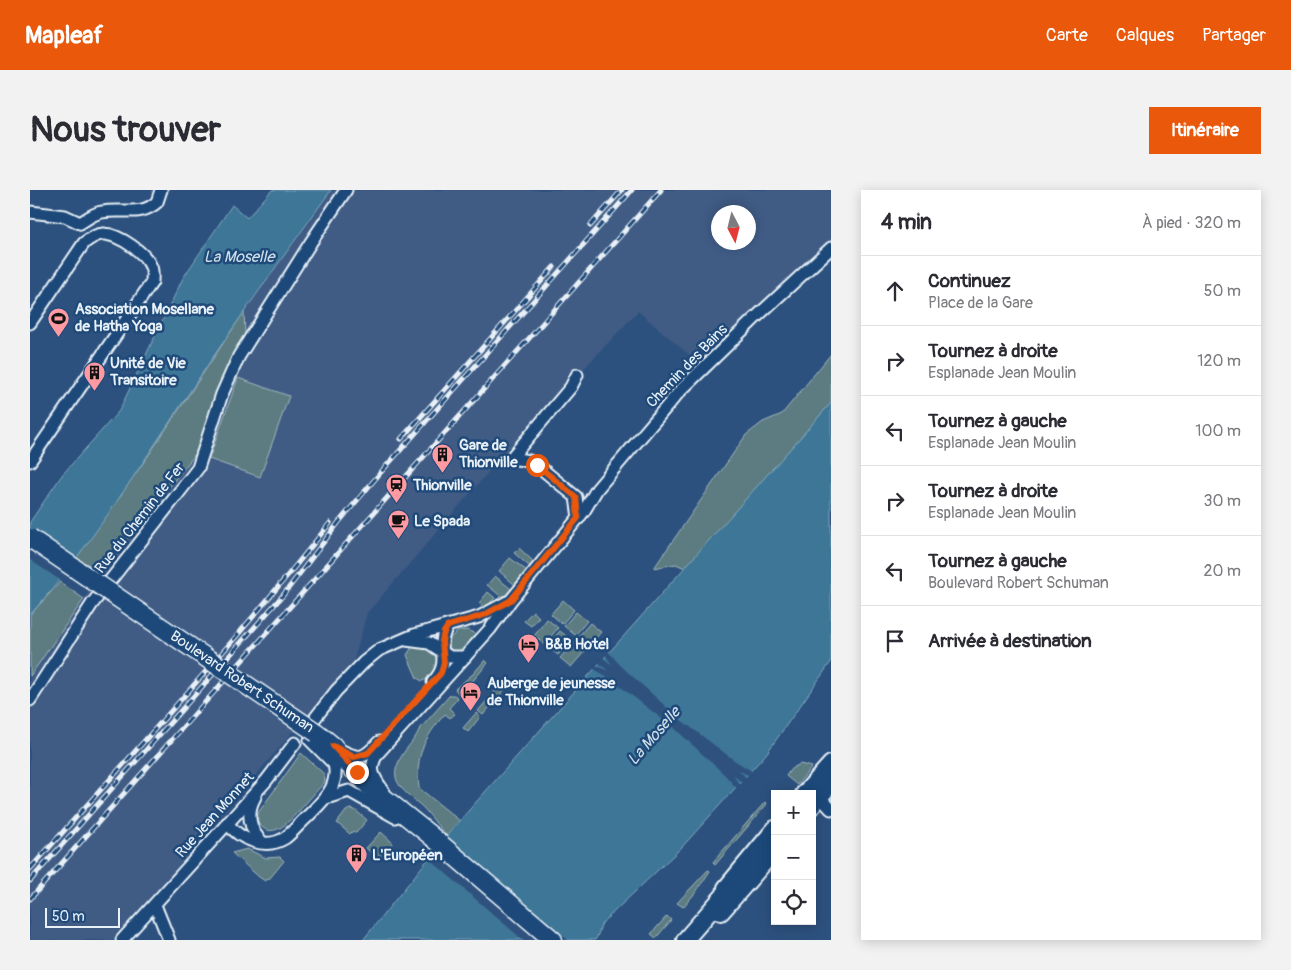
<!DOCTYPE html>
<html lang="fr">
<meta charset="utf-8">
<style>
:root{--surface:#fff;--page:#f2f2f3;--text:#2b2b33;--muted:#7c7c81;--line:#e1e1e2;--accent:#ea580c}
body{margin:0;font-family:Pangolin,sans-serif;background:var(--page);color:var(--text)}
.controls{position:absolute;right:15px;bottom:15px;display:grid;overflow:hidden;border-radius:0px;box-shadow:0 2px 12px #0003}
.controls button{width:45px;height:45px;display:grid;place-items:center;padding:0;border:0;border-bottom:1px solid var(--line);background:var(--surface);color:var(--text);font:25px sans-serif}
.compass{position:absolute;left:681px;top:15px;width:45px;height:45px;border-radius:50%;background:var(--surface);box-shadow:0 2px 12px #0003;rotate:173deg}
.scale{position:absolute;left:15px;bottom:12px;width:75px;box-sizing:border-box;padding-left:5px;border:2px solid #e8f1f8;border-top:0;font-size:14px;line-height:18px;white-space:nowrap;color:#e8f1f8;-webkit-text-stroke:4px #1f4a7a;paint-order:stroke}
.stop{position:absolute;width:15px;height:15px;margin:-11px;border:4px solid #ea580c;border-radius:50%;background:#fff}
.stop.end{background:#ea580c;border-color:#fff;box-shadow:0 1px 5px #0008}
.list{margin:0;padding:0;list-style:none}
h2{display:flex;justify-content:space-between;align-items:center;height:65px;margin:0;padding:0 20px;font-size:21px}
h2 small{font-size:16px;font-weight:400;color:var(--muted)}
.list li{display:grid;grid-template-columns:32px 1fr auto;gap:15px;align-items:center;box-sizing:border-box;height:70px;padding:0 20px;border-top:1px solid var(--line)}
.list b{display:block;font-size:19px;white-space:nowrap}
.list p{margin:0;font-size:16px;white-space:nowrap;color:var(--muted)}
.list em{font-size:16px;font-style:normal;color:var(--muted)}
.icon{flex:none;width:28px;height:28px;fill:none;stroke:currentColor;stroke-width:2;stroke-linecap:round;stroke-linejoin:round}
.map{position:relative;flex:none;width:801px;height:750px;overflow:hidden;border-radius:0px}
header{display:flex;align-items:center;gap:30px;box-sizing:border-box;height:70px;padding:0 25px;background:var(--accent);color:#fff}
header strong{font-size:24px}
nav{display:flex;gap:28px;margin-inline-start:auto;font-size:18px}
.intro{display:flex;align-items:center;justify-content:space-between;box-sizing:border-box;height:120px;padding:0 30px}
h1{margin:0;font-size:35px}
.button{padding:12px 22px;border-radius:0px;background:var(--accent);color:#fff;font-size:18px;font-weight:700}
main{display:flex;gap:30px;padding:0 30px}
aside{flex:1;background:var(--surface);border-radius:0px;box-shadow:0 2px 12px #0003}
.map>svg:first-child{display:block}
</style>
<header>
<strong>Mapleaf</strong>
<nav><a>Carte</a><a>Calques</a><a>Partager</a></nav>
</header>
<div class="intro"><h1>Nous trouver</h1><a class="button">Itinéraire</a></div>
<main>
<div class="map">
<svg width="801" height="750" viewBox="0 0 801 750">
<rect width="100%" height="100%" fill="#2d517e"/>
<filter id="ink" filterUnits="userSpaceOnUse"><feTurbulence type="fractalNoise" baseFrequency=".02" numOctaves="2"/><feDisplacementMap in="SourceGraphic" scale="10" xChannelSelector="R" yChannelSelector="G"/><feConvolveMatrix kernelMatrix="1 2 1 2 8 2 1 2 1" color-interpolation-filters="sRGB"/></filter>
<g filter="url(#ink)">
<!-- built -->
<path fill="#405c85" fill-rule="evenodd" d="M301,0h500v52l-130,123 -63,-54 -130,138 -141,164 -13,47 -239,280h-85v-289l54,-52 23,-35 138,-230 -1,-22zM688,22h30v30h-30z"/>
<!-- green -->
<g fill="#5c7c81" stroke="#a2b6bc">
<path d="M214,122l1,22 -51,122 -87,108 -11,6 -10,-7 -11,-3 73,-104z"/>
<path d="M801,164v49l-146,165 -9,-4 -22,4 92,-133 17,-13 19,-8z"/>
<path d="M208,188l51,18 -29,81 -51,-18z"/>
<path d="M489,358l15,14 -4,5 -16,-14z"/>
<path d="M480,368l17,13 -12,14 -16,-14z"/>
<path d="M465,386l16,13 -8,9 -16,-13z"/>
<path d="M30,392l24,17 -54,77v-61z"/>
<path d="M458,402l7,6 -10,10 -6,-5z"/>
<path d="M533,410l11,10 -12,14 -11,-10z"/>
<path d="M503,421l6,6 -8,9 -7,-5z"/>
<path d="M546,422l11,9 -12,14 -11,-9z"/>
<path d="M517,429l11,9 -14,16 -10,-8z"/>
<path d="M560,433l11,9 -12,14 -11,-9z"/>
<path d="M438,440l7,4 -1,5 -14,14 -6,1 -6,-6 2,-10 8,-7z"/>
<path d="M530,441l11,9 -13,15 -11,-9z"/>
<path d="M544,452l11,9 -14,16 -11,-9z"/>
<path d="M394,456c15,8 16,18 6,32l-8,3 -5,-3 -10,-23 5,-8z"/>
<path d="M455,470l3,3 -28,33 -5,-7 18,-15z"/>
<path d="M477,487l5,4 -29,34 -5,-4z"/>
<path d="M420,505h4l4,3 -9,10 6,6 -5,4 -5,-4c-21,24 -30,42 -26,74l41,33 -13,15c-8,-8 -13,-16 -20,-24 -11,-14 -38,-25 -30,-46 5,-16 17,-23 22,-36z"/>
<path d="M446,523l4,4 -12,15 -5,-4z"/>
<path d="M271,563l23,21 1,8c-10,10 -34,40 -45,46 -5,3 -13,4 -18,-1 -5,-4 -5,-9 -4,-14z"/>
<path d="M770,574l12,3 -15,18 -11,-9 5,-7z"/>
<path d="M735,612l2,2 -52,61 -2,-3z"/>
<path d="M320,619l5,1 12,10 -11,13 -3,-2 -3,3 -13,-11 9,-12z"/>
<path d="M351,642l12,11 -14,17 -13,-12z"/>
<path d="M217,659l19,9 14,-1 4,4 -14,17 -5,3 -6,-4 -27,-24z"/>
<path d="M678,680l2,1 -14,21 -13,15 -6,-4z"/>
<path d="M637,726l4,4 -15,18 -5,-4z"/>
</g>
<!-- water -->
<g fill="#3e7697" stroke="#82a7be">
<path d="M242,0h59c-50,70 -101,140 -148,212 -49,73 -95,148 -153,213v-93l32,-47 57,-64 64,-133 49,-73 15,13z"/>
<path d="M801,213v259l-65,92 -85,94 -79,75c-3,6 -3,12 -7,17h-232l91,-113z"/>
</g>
<!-- pier -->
<g fill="#2d517e">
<path d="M0,340l47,32 -14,20 -33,-22z"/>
<path d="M578,461l12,14 54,49 3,-1v4l57,43 19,12 -3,4 -12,-6 9,8 -4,5 -10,-8 7,11 -3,3 -12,-14 -54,-50 -4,1 -1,-4 -58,-45 -16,-9 3,-3 13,6 -10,-9 4,-5 10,8 -7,-11z"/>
<path d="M415,645l123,105h-45l-96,-83z"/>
</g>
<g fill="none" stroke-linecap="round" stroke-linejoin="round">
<defs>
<g id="street">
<path d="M0,22l35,4 15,7"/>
<path d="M50,33c7,-4 14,-10 22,-11 20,-4 39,5 55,-10l4,-12"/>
<path d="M0,133l54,-80c5,-4 13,-10 21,-9 14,1 41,19 46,33 2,4 1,11 1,15l-122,179"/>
<path d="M547,185l-6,12 -60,71 18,3 8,4 39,32 3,21"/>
<path d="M376,450l23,3 21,14h15"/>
<path d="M403,492c21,-22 0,-36 15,-56"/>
<path d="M0,510l62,-96 106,-136 24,-74 17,-38 72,-114 35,-52"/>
<path d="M282,532l24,-31 28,-29 15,-12 35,-15 65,-18 28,-15"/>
<path d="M310,560c20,10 24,9 39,-8"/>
<path d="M354,602c-10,-14 -17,-23 -6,-39l112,-124 21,-29 73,-89 13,-22 82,-97 74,-72 78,-72"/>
<path d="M225,607c-9,15 -6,33 7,45"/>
<path d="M790,607l11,12"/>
<path d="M296,608l23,-7 46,26"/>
<path d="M197,633c13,17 39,27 58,15 8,-6 15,-15 23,-22 14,-14 32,-30 26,-52l-24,-24"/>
<path d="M125,715l14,35"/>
<path d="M92,750l144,-159 29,-38"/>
</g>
<g id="secondary">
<path d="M774,604l27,-30"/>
<path d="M782,616l19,-22"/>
<path d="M691,722l54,-62"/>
<path d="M655,750l40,-46 1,-6 49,-59"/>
</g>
<path id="primary" d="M287,543l16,13 13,16 23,24 61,49 123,105"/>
</defs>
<!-- street casing -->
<use href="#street" stroke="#e8f1f8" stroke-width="15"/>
<!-- secondary casing -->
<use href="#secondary" stroke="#e8f1f8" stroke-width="20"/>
<!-- primary casing -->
<use href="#primary" stroke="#e8f1f8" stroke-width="21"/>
<!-- street -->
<use href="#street" stroke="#1f4a7a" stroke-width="11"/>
<!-- secondary -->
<use href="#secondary" stroke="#1f4a7a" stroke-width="16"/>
<!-- primary -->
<use href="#primary" stroke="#1f4a7a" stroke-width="18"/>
<defs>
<g id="rail">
<path d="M560,36l32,-36"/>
<path d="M371,249l153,-172"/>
<path d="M0,679c101,-114 205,-226 300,-346"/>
<path d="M0,691l254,-287 55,-72 42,-50 251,-282"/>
<path d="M0,709l631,-709"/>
</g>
</defs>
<!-- rail casing -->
<use href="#rail" stroke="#e8f1f8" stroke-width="5"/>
<!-- rail -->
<use href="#rail" stroke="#1f4a7a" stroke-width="3" stroke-dasharray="9" stroke-linecap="butt"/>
<defs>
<path id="primary-bridge" d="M0,348l287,195"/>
</defs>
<!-- primary-bridge casing -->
<use href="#primary-bridge" stroke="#e8f1f8" stroke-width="21" stroke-linecap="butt"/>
<!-- primary-bridge -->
<use href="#primary-bridge" stroke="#1f4a7a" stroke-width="18"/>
</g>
</g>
<g fill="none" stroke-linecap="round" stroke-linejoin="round" filter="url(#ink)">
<!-- route -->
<path stroke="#ea580c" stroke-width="6" d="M327,582l-24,-26 21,11 14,-4 73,-80 3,-10 -2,-22 2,-9 4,-6 36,-11 27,-15 67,-82 -2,-21 -39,-32"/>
</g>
<!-- icons -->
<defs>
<symbol id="stadium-pin" viewBox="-11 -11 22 30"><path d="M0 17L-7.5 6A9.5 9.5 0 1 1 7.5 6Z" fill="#ff9aa2" stroke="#1f4a7a"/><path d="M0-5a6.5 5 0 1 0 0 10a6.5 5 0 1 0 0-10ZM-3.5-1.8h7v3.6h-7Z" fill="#111"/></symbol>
<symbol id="building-pin" viewBox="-11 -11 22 30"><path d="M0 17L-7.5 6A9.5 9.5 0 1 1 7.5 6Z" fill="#ff9aa2" stroke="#1f4a7a"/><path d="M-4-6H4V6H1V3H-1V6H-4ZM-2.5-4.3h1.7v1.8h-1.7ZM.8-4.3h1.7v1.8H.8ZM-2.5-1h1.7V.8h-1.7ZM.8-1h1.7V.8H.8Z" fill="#111"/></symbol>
<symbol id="station-pin" viewBox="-11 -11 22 30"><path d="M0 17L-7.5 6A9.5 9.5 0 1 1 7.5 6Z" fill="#ff9aa2" stroke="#1f4a7a"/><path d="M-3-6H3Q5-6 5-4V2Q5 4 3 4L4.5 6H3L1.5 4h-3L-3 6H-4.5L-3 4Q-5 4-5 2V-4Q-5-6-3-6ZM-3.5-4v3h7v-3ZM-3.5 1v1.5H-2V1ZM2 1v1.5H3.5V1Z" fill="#111"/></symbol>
<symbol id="cafe-pin" viewBox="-11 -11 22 30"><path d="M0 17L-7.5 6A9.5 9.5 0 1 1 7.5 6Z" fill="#ff9aa2" stroke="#1f4a7a"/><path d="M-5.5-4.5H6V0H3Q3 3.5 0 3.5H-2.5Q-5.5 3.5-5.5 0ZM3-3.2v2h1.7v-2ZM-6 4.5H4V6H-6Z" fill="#111"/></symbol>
<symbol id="hotel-pin" viewBox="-11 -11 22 30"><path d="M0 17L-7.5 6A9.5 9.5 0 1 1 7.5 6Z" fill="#ff9aa2" stroke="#1f4a7a"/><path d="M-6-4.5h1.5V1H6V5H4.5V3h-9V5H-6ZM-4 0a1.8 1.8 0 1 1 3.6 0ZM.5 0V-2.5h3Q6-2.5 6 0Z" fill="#111"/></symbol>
</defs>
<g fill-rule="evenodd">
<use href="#stadium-pin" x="16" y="116" width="25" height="34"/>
<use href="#building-pin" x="52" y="170" width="25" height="34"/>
<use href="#building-pin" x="400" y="252" width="25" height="34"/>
<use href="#station-pin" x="354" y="282" width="25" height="34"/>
<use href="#cafe-pin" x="356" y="318" width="25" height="34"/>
<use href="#hotel-pin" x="486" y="442" width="25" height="34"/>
<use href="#hotel-pin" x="428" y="490" width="25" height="34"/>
<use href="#building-pin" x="314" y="652" width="25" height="34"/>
</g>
<g text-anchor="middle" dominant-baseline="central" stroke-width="5" stroke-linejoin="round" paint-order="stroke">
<!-- poi labels -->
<g font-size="15" font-weight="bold" fill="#e8f1f8" stroke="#1f4a7a" text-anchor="start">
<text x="45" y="119">Association Mosellane<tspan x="45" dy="17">de Hatha Yoga</tspan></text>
<text x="80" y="173">Unité de Vie<tspan x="80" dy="17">Transitoire</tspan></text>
<text x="429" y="255">Gare de<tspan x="429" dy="17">Thionville</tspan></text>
<text x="383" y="295">Thionville</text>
<text x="384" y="331">Le Spada</text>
<text x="515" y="454">B&amp;B Hotel</text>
<text x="457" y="493">Auberge de jeunesse<tspan x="457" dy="17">de Thionville</tspan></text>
<text x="342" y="665">L'Européen</text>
</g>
<!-- street labels -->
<g font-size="15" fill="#e8f1f8" stroke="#1f4a7a">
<text transform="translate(657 176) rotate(-46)">Chemin des Bains</text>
<text transform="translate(110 328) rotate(-52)">Rue du Chemin de Fer</text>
<text transform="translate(212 492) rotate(34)">Boulevard Robert Schuman</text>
<text transform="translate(185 625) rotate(-48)">Rue Jean Monnet</text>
</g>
<!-- water labels -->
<g font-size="16" font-style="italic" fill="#cedfe9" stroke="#1f4a7a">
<text x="209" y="67">La Moselle</text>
<text transform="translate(624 546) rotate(-49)">La Moselle</text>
</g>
</g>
</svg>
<div class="controls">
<button>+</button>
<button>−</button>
<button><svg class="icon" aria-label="locate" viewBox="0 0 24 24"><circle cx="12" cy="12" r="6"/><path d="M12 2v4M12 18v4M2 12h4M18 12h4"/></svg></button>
</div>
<svg class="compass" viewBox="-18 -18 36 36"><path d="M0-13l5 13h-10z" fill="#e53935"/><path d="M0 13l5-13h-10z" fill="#7c7c81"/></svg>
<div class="scale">50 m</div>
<div class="stop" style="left:507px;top:275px"></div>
<div class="stop end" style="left:327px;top:582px"></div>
</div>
<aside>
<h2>4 min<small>À pied · 320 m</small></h2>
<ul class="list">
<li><svg class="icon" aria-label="ahead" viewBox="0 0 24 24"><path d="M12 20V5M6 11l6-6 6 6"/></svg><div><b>Continuez</b><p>Place de la Gare</p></div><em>50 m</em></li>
<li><svg class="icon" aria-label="right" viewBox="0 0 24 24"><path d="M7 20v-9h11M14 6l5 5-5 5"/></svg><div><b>Tournez à droite</b><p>Esplanade Jean Moulin</p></div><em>120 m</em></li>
<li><svg class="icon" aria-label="left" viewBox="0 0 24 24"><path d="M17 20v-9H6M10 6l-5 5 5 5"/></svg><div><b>Tournez à gauche</b><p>Esplanade Jean Moulin</p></div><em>100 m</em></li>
<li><svg class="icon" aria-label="right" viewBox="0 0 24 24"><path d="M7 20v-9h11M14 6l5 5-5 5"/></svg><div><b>Tournez à droite</b><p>Esplanade Jean Moulin</p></div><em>30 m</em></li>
<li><svg class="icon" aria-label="left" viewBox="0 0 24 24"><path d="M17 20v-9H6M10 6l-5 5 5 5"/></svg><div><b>Tournez à gauche</b><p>Boulevard Robert Schuman</p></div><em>20 m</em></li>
<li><svg class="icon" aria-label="arrive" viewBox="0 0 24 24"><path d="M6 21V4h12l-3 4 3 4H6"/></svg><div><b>Arrivée à destination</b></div></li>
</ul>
</aside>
</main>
